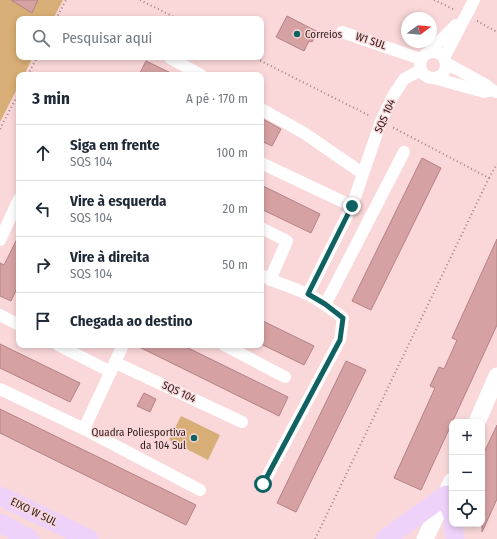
<!DOCTYPE html>
<html lang="pt">
<meta charset="utf-8">
<style>
:root{--surface:#fff;--page:#f6f6f7;--text:#1f2937;--muted:#747a83;--line:#e0e1e3}
body{margin:0;font-family:"Fira Sans Condensed",sans-serif;background:var(--page);color:var(--text)}
.controls{position:absolute;right:12px;bottom:12px;display:grid;overflow:hidden;border-radius:8px;box-shadow:0 2px 6px #0003}
.controls button{width:36px;height:36px;display:grid;place-items:center;padding:0;border:0;border-bottom:1px solid var(--line);background:var(--surface);color:var(--text);font:20px sans-serif}
.compass{position:absolute;left:401px;top:12px;width:36px;height:36px;border-radius:50%;background:var(--surface);box-shadow:0 2px 6px #0003;rotate:74deg}
.stop{position:absolute;width:12px;height:12px;margin:-9px;border:3px solid #106162;border-radius:50%;background:#fff}
.stop.end{background:#106162;border-color:#fff;box-shadow:0 1px 4px #0008}
.list{margin:0;padding:0;list-style:none}
h2{display:flex;justify-content:space-between;align-items:center;height:52px;margin:0;padding:0 16px;font-size:17px}
h2 small{font-size:13px;font-weight:400;color:var(--muted)}
.list li{display:grid;grid-template-columns:26px 1fr auto;gap:12px;align-items:center;box-sizing:border-box;height:56px;padding:0 16px;border-top:1px solid var(--line)}
.list b{display:block;font-size:15px;white-space:nowrap}
.list p{margin:0;font-size:13px;white-space:nowrap;color:var(--muted)}
.list em{font-size:13px;font-style:normal;color:var(--muted)}
.icon{flex:none;width:22px;height:22px;fill:none;stroke:currentColor;stroke-width:2;stroke-linecap:round;stroke-linejoin:round}
.map{position:relative;flex:none;width:497px;height:539px;overflow:hidden}
.search{position:absolute;background:var(--surface);box-shadow:0 2px 6px #0003;left:16px;top:16px;width:248px;height:44px;display:flex;align-items:center;gap:10px;box-sizing:border-box;padding:0 14px;border-radius:8px;color:var(--muted);font-size:15px}
.panel{position:absolute;background:var(--surface);box-shadow:0 2px 6px #0003;left:16px;top:72px;width:248px;height:276px;border-radius:8px}
.map>svg:first-child{display:block}
</style>
<div class="map">
<svg width="497" height="539" viewBox="0 0 497 539">
<rect width="100%" height="100%" fill="#fad8d9"/>
<!-- green -->
<g fill="#d7ae75">
<path d="M0,0h63l-10,19h-34v38h14l-9,18h-5v10l-19,37z"/>
<path d="M181,416l39,19 -12,25 -39,-20z"/>
</g>
<!-- building -->
<g fill="#d6a1a3" stroke="#b58285">
<path d="M11,0h27l-6,13z"/>
<path d="M287,16l31,16 -6,10 -3,-1 -5,10 -28,-14z"/>
<path d="M146,61l29,14h-36z"/>
<path d="M261,118l20,11 -9,17 -11,-5z"/>
<path d="M422,158l19,10 -70,142 -19,-9z"/>
<path d="M261,185l59,29 -9,19 -50,-24z"/>
<path d="M19,235v49l-8,17 -11,-5v-33l4,2z"/>
<path d="M497,239v86l-76,165 -27,-12 41,-90 -5,-2 9,-19 5,2 13,-29 -5,-2z"/>
<path d="M261,320l53,26 -10,19 -43,-21z"/>
<path d="M0,344l80,39 -10,19 -70,-34z"/>
<path d="M135,345h47l106,52 -9,19z"/>
<path d="M346,361l20,9 -70,142 -19,-9z"/>
<path d="M144,393l12,6 -6,13 -13,-6z"/>
<path d="M0,409l196,96 -10,20 -186,-92z"/>
<path d="M497,425v74l-15,33v-75z"/>
</g>
<g fill="none" stroke-linecap="round" stroke-linejoin="round">
<!-- path -->
<g stroke="#9d8283" stroke-width="2" stroke-dasharray="1 3" stroke-linecap="butt">
<path d="M140,0l38,19"/>
<path d="M434,0l21,10"/>
<path d="M56,19l10,-19"/>
<path d="M477,21l20,11"/>
<path d="M253,57l117,59"/>
<path d="M28,75l9,-18"/>
<path d="M0,129l19,-37"/>
<path d="M489,178l8,-14"/>
<path d="M315,539l174,-361 -97,-51"/>
</g>
<!-- street -->
<g stroke="#fff" stroke-width="12">
<path d="M342,32l79,27"/>
<path d="M429,52l27,-27"/>
<circle cx="433" cy="65" r="13"/>
<path d="M170,58l31,17"/>
<path d="M444,58l30,-58"/>
<path d="M446,63l40,22 6,5 4,2"/>
<path d="M434,78l50,14 8,-2"/>
<path d="M261,109l43,24 58,40"/>
<path d="M261,163l91,43"/>
<path d="M261,228l26,13 -17,39"/>
<path d="M0,240l19,-41"/>
<path d="M261,275c15,8 31,12 46,19 13,6 24,15 36,24l-3,22 -77,144"/>
<path d="M308,294l44,-88 29,-85 12,-25 11,-17 17,-9"/>
<path d="M325,305l79,-153"/>
<path d="M0,315l19,10"/>
<path d="M58,345l53,27"/>
<path d="M224,345l61,32"/>
<path d="M116,363l126,59"/>
<path d="M0,389l84,40 116,61"/>
<path d="M84,429l39,-84"/>
</g>
<!-- secondary -->
<g stroke="#fff" stroke-width="17">
<path d="M477,422l20,-46"/>
<path d="M425,539l27,-58"/>
</g>
<!-- primary -->
<g stroke="#eed2fa" stroke-width="19">
<path d="M0,496l89,43"/>
<path d="M0,523l30,16"/>
<path d="M453,524l2,15"/>
<path d="M385,539l61,-44 6,19"/>
</g>
</g>
<g fill="none" stroke-linecap="round" stroke-linejoin="round">
<!-- route -->
<path stroke="#106162" stroke-width="5" d="M263,484l77,-144 3,-22 -18,-14 -17,-10 44,-88"/>
</g>
<!-- markers -->
<g fill="#106162" stroke="#fad8d9" stroke-width="1.5">
<circle cx="297" cy="34" r="4"/>
<circle cx="194" cy="438" r="4"/>
</g>
<g text-anchor="middle" dominant-baseline="central" stroke-width="3" stroke-linejoin="round" paint-order="stroke">
<!-- poi labels -->
<g font-size="11" fill="#342021" stroke="#fad8d9" text-anchor="start">
<text x="305" y="34">Correios</text>
<text x="186" y="432" text-anchor="end">Quadra Poliesportiva<tspan x="186" dy="13">da 104 Sul</tspan></text>
</g>
<!-- street labels -->
<g font-size="11" fill="#342021" stroke="#fad8d9">
<text transform="translate(371 41) rotate(19)">W1 SUL</text>
<text transform="translate(385 116) rotate(-66)">SQS 104</text>
<text transform="translate(179 392) rotate(25)">SQS 104</text>
<text transform="translate(34 512) rotate(26)">EIXO W SUL</text>
</g>
</g>
</svg>
<div class="controls">
<button>+</button>
<button>−</button>
<button><svg class="icon" aria-label="locate" viewBox="0 0 24 24"><circle cx="12" cy="12" r="6"/><path d="M12 2v4M12 18v4M2 12h4M18 12h4"/></svg></button>
</div>
<svg class="compass" viewBox="-18 -18 36 36"><path d="M0-13l5 13h-10z" fill="#e53935"/><path d="M0 13l5-13h-10z" fill="#747a83"/></svg>
<div class="stop" style="left:263px;top:484px"></div>
<div class="stop end" style="left:352px;top:206px"></div>
<div class="search"><svg class="icon" aria-label="search" viewBox="0 0 24 24"><circle cx="10" cy="10" r="6"/><path d="M15 15l6 6"/></svg>Pesquisar aqui</div>
<section class="panel">
<h2>3 min<small>A pé · 170 m</small></h2>
<ul class="list">
<li><svg class="icon" aria-label="ahead" viewBox="0 0 24 24"><path d="M12 20V5M6 11l6-6 6 6"/></svg><div><b>Siga em frente</b><p>SQS 104</p></div><em>100 m</em></li>
<li><svg class="icon" aria-label="left" viewBox="0 0 24 24"><path d="M17 20v-9H6M10 6l-5 5 5 5"/></svg><div><b>Vire à esquerda</b><p>SQS 104</p></div><em>20 m</em></li>
<li><svg class="icon" aria-label="right" viewBox="0 0 24 24"><path d="M7 20v-9h11M14 6l5 5-5 5"/></svg><div><b>Vire à direita</b><p>SQS 104</p></div><em>50 m</em></li>
<li><svg class="icon" aria-label="arrive" viewBox="0 0 24 24"><path d="M6 21V4h12l-3 4 3 4H6"/></svg><div><b>Chegada ao destino</b></div></li>
</ul>
</section>
</div>
